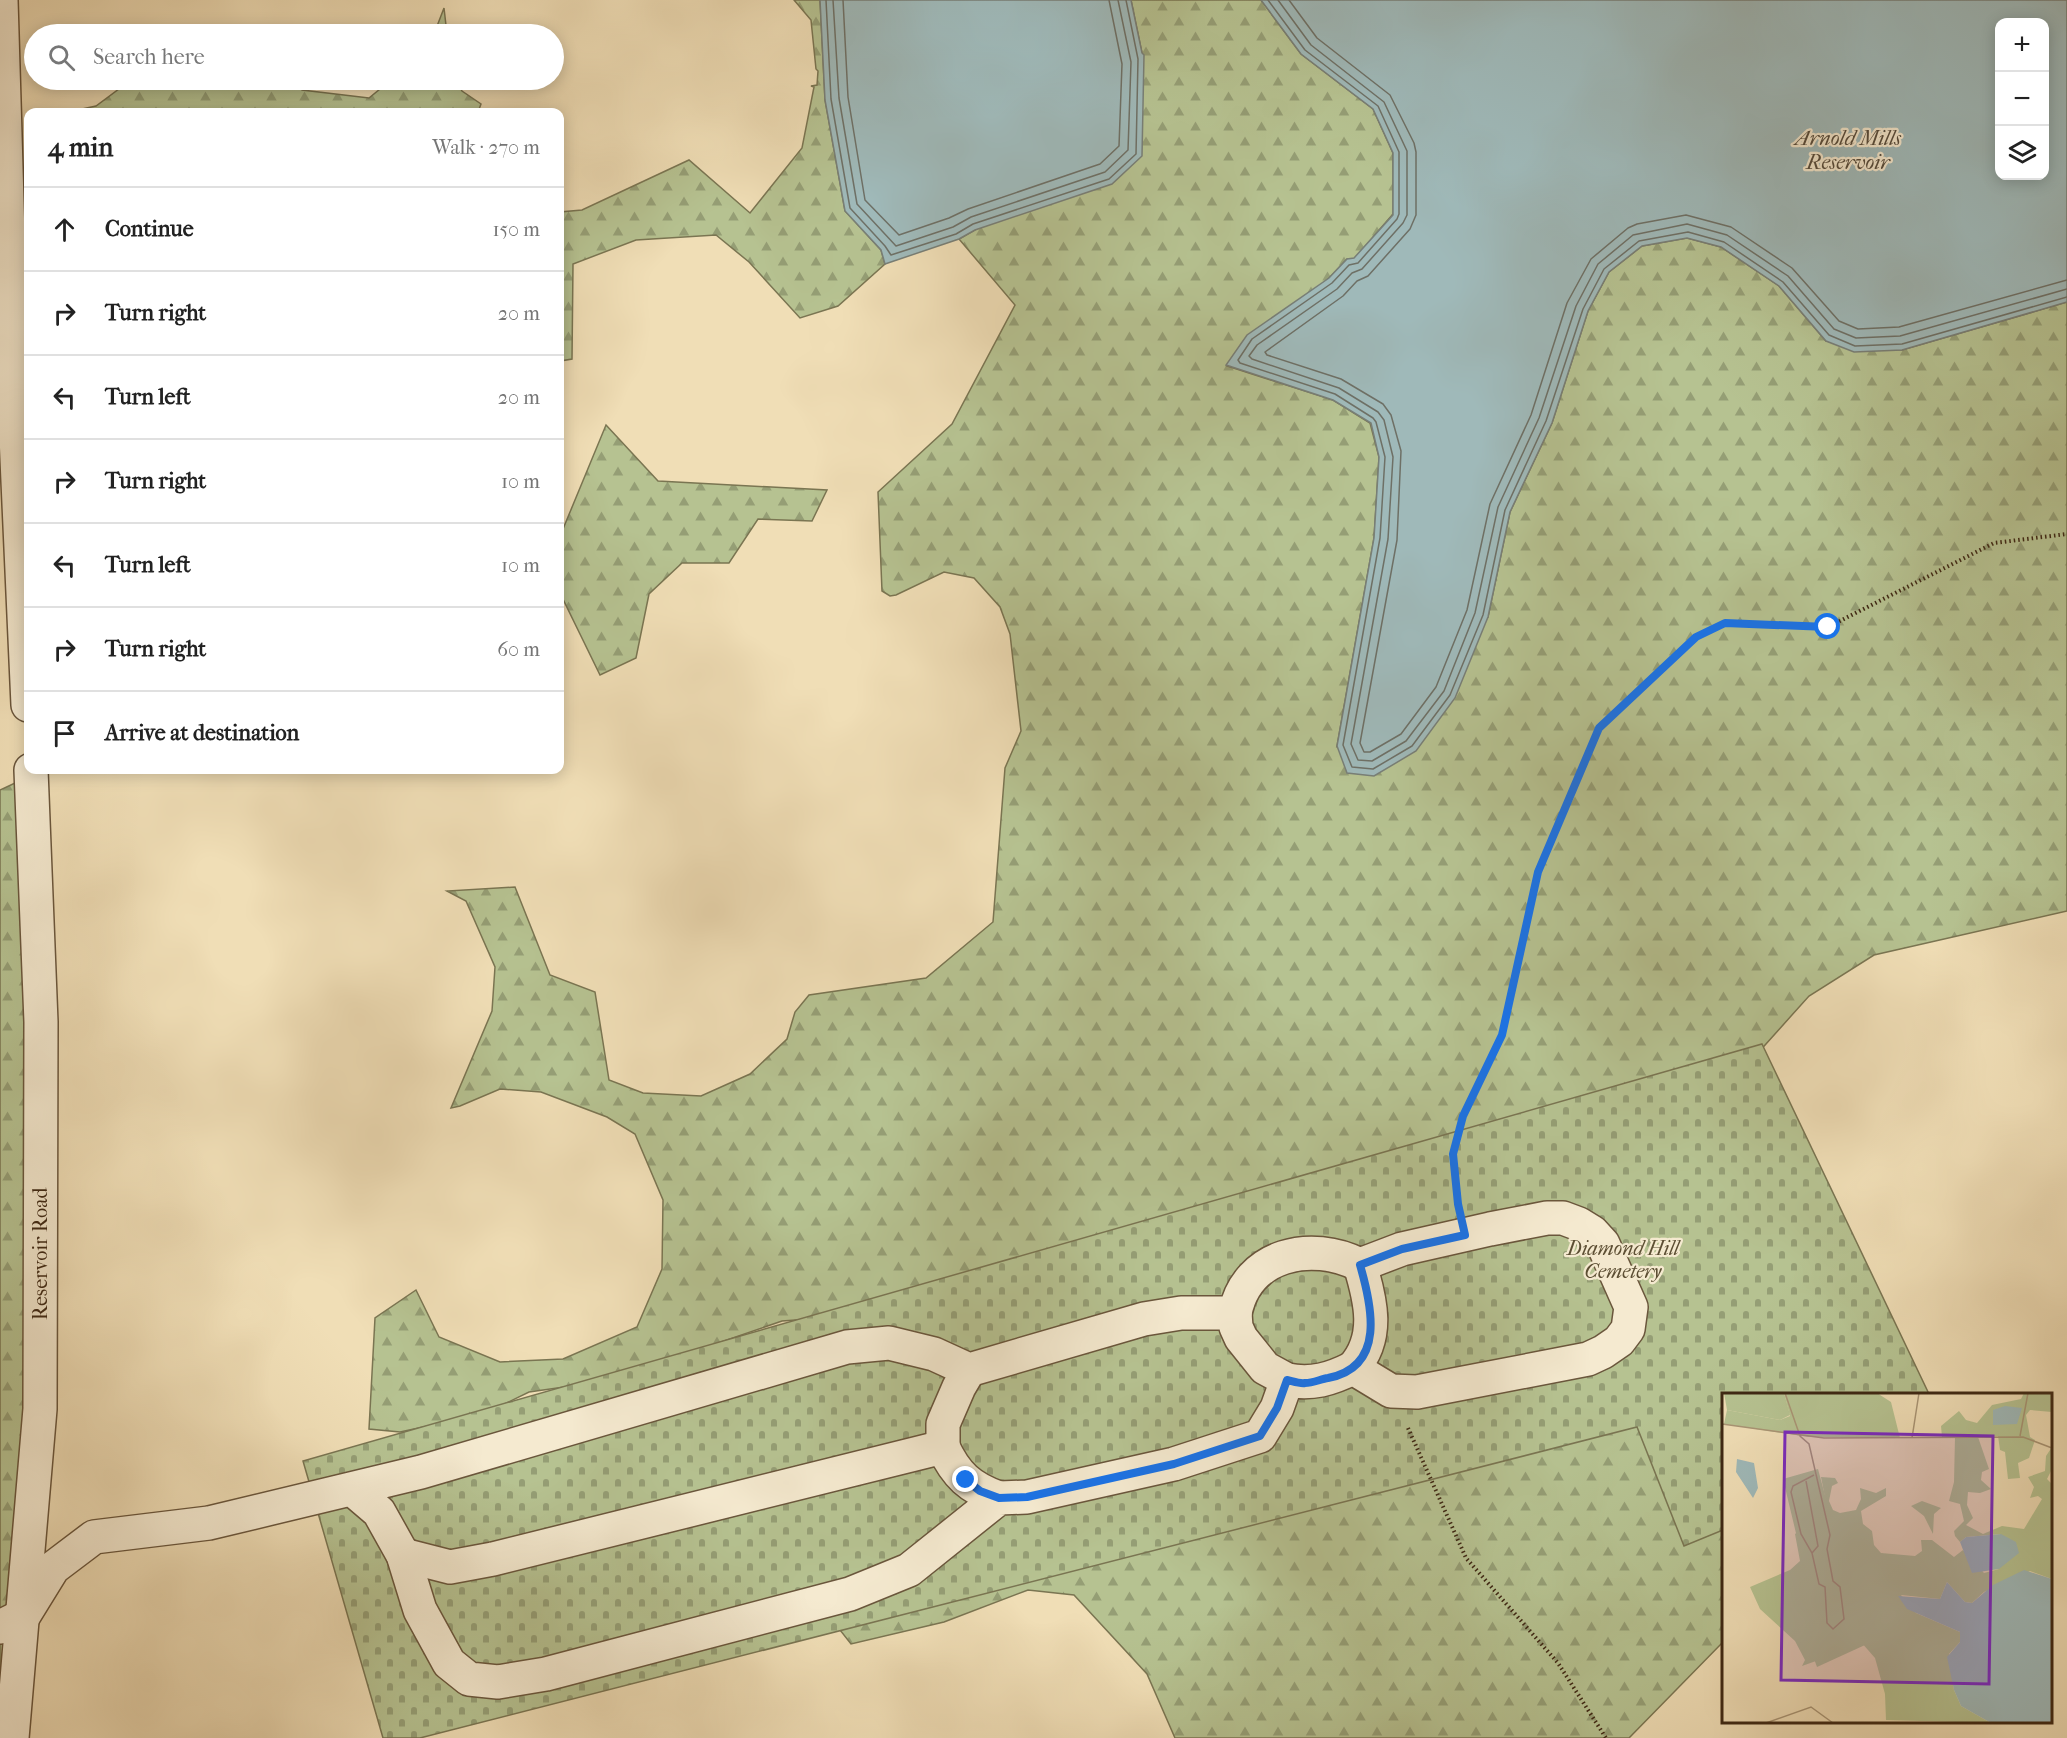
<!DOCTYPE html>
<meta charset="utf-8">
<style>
:root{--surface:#fff;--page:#f6f6f6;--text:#222;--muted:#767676;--line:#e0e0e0}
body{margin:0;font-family:"IM FELL French Canon",serif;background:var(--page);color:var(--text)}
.controls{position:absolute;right:18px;top:18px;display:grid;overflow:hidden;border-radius:12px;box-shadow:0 3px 15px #0003}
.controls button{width:54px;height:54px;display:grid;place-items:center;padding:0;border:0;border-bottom:2px solid var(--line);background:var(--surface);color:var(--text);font:30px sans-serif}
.stop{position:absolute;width:18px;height:18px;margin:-14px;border:4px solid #1a73e8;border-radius:50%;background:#fff}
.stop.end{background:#1a73e8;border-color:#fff;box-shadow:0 2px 6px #0008}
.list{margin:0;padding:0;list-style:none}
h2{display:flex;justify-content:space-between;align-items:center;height:78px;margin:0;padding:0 24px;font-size:26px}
h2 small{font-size:20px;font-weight:400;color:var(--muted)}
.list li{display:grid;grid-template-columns:39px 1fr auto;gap:18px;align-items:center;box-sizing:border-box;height:84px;padding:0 24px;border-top:2px solid var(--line)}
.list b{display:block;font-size:22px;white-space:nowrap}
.list em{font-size:20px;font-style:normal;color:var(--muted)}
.icon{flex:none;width:33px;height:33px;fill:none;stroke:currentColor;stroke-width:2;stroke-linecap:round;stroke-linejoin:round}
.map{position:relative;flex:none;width:2067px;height:1738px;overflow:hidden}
.search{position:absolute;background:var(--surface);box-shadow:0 3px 15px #0003;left:24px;top:24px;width:540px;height:66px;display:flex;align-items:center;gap:15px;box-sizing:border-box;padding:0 21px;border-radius:33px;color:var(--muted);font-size:22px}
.panel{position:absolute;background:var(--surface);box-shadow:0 3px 15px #0003;left:24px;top:108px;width:540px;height:666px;border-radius:12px}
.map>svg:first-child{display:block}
</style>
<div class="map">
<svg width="2067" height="1738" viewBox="0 0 2067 1738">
<defs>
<pattern id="forest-firs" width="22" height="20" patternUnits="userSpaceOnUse" patternTransform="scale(1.5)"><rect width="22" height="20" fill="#b6c291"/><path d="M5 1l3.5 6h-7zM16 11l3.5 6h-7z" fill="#959e75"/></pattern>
<pattern id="cemetery-stones" width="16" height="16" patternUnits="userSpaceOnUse" patternTransform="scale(1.5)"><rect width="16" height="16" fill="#b6c291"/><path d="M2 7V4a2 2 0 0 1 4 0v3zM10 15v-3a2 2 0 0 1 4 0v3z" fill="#959e75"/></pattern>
</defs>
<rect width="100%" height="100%" fill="#f0deb6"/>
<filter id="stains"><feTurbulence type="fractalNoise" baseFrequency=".00333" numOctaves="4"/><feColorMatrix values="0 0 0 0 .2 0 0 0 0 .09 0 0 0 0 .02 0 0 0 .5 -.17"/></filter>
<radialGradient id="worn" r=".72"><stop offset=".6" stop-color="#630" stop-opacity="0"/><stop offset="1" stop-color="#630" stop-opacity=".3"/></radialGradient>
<!-- forest -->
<g fill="url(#forest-firs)" stroke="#7a7552" stroke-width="1.5">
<path d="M794,0h26l5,100 20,111 36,39 4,14 -47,42 -38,12 -51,-56 -33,-27 -80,5 -63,24 -1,95 -12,2v-149l22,-2 107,-50 61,53 52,-65 12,-61 -3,-1 6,-1 1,-14 -2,-2 -5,-49z"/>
<path d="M1131,0h130l40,54 72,55 20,44v61l-39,45h-7l-18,19 -102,88 106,34 37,23 9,34 -5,81 -37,208 151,-129 22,-105 42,-89 36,-112 21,-39 33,-26 45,-8 34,9 58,39 47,55 76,9 165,-48v609l-193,44 -65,41 -70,78 -779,234 -178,13 -175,60 -78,11 -45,22 -84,18 -31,-3 6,-111 41,-28 23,47 61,25 63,-3 74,-32 25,-58 1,-69 -28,-66 -28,-17 -66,-25 -41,-3 -40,17 -9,2 41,-97 3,-44 -29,-66 -19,-10 68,-4 35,88 45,17 14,88 34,13 58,3 49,-22 37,-35 8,-27 14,-17 117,-17 67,-56 12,-154 16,-37 -11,-97 -10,-27 -26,-29 -30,-6 -48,23 -6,1 -8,-5 -4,-99 74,-68 63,-119 -56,-66 16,-9 167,-177z"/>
<path d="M444,8l3,26h-13z"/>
<path d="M131,80h166l5,10 67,8 22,-18h65l6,11 19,13 -3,8h-410l28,-6z"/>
<path d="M606,425l52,56 169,9 -15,31 -54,-2 -29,44h-47l-33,31 -13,64 -36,17 -40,-82v-42l3,-22z"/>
<path d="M30,776l4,763 -34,199v-948z"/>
<path d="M1604,1402l120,50 -1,190 -94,96h-454l-28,-64 -73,-79 -46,-5 -84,32 -93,22 -26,-33z"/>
</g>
<!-- cemetery -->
<path fill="url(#cemetery-stones)" stroke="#7a7552" stroke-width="1.5" d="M1762,1044l167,350h-205l-1,136 -39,16 -47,-119 -1217,311h-37l-80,-277z"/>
<!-- water -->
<g fill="#9fb9b9" stroke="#787f77" stroke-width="1.5" fill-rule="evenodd">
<path d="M820,0h311l11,53 2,2 -2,101 -30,28 -137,46 -16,9 -74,25 -4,-14 -36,-39 -20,-111z"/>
<path d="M1261,0h806v302l-165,48 -48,2 -28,-11 -47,-55 -58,-39 -34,-9 -45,8 -33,26 -21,39 -36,112 -42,89 -22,105 -33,81 -39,53 -42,25 -27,-3 -10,-27 37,-208 5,-81 -8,-34 -38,-23 -107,-35 21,-30 82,-57 18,-19 7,-1 39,-43v-62l-20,-44 -72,-55zM2000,22h44v154h-44z"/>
</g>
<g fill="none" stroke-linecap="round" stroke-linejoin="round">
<!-- shore -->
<g stroke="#6e7066" stroke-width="1.5">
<path d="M826,0l5,99 19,109 35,38 6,9 65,-21 17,-10 136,-45 27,-25 2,-95 -12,-59"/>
<path d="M833,0l6,98 18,106 39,42 57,-19 18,-10 134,-45 23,-22 3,-88 -13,-62"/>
<path d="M843,0l5,97 17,103 34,35 50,-17 19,-9 132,-45 19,-18 3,-82 -13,-64"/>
<path d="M1268,0l37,50 73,56 21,46v62l-2,5 -39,44 -9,2 -17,18 -80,56 -14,21 2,3 95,31 38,24 3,4 9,35 -5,81 -37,207 9,22 21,2 39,-23 38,-51 33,-80 22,-105 41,-89 37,-112 21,-40 35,-28 49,-9 36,10 59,40 46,53 26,11 47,-2 165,-47"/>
<path d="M1278,0l33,45 73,57 23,49v64l-4,8 -41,46 -10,4 -15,16 -80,56 -8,11 3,3 87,29 39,24 6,8 9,37 -5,82 -37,205 7,16 14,1 34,-20 38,-50 31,-78 23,-106 41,-89 37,-112 22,-42 35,-29 54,-11 40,11 61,41 46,53 22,9 44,-2 167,-47"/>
<path d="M1289,0l28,38 73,57 24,48 2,9v63l-6,14 -42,47 -11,5 -14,15 -78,56 2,3 74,24 42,25 8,11 10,36 -4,89 -37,203 4,9h6l31,-18 35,-47 31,-77 23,-106 41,-89 36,-112 24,-44 37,-31 9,-4 49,-9 45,12 61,41 47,53 19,8 41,-2 168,-47"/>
</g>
<defs>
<g id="minor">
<path d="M1,0l9,302 18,403"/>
<path d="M1235,1313l1,14 5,11 24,30 22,12"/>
<path d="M1353,1368c27,-30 18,-67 7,-103"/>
<path d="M943,1447v-23l16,-37 10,-17"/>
<path d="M403,1555l47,12 43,-8 450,-112c13,28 27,41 56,51"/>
<path d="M0,1627l24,-12 29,-47 41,-31 115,-14 212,-51 426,-125 42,-4 45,11 35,16 175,-51 37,-6h54c12,-59 76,-73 125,-48l42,-16 88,-20 57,-11h16l16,6 13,8 11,12 28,63 -3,22 -9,12 -16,11 -15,7 -171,33 -26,-1 -38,-23c-22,11 -41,17 -66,12l-10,28 -17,28 -86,28 -147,33 -28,1 -90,72 -59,24 -304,80 -48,8 -29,-3 -20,-16 -29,-53 -17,-55 -24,-43 -27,-23"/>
<path d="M12,1738l28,-329 1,-387 -10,-252"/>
</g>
</defs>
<!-- minor casing -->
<use href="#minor" stroke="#6a563c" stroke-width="36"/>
<!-- path -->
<g stroke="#3e2814" stroke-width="4" stroke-dasharray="1.5 3" stroke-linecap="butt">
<path d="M1458,1199l-5,-45 10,-38 39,-81 36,-163 61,-144 97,-91 29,-14 103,4 166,-84 73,-9"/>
<path d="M1408,1428l58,130 92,105 48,75"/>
</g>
<!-- minor -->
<use href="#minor" stroke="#f5ead0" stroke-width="33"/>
</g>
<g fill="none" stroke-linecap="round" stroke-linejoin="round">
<!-- route -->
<path stroke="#1a73e8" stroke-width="8" d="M966,1480l14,11 19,7 28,-1 147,-33 86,-28 17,-28 10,-28c5,1 13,4 18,3 8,0 16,-4 23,-5 58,-11 44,-72 32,-113l42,-16 63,-14 -7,-31 -5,-50 10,-38 39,-81 36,-163 61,-144 97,-91 29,-14 103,4"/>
</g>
<g text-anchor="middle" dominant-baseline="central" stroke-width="4.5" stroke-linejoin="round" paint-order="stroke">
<!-- park labels -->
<g font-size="20" font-style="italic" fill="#5c4e33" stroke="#f5ead0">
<text x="1623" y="1248">Diamond Hill<tspan x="1623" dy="23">Cemetery</tspan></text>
</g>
<!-- street labels -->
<g font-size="20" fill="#3e2814" stroke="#f5ead0">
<text transform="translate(40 1254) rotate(-90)">Reservoir Road</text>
</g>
<!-- water labels -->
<g font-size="21" font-style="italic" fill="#564c3d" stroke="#f5ead0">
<text x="1848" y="138">Arnold Mills<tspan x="1848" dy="24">Reservoir</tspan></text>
</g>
</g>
<!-- overview -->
<g transform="translate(1722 1393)">
<rect width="330" height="330" fill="#f0deb6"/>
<path d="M2,0h60l6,22 -10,5 -53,-10z" fill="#b6c291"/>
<path d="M62,0h93l14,9 9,36 -92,-1 -84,-13 3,-14 53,10 10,-4zM302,0h28v19l-22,-2 -4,5 4,22 5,3 -6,18 -11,5 2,15 -12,1 -3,-27 -5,-2 -2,-14 -20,1 11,32 -7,3 -1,8 10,9 -11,4 -12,-1 -1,13 6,13 -7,7 17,9 19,-8 22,3 18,-30 -4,-3 -8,2 4,-11 -6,-10 17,-6 1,-15 6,-9v22l-5,10 5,5v95l-22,-8 -46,21 -12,11 -7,-1 -18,-20 -7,17 -39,-4 15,18 44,19v10l-11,12 5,36 7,16 30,17 -105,-3 -1,-26 -10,-36 -14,-16 -26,-94 -14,-71 14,1 3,5 -6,3 -3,15 4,9 7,3 16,-3 5,-11 -1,-11 16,5 10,-5v8l-25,15 2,13 9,7 2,14 7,8 34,3 7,-5 -1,-11h11l22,17 9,-7 21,23 15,-4 2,-35 -35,3 -6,5 -5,-6 -1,-5 10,-10 -4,-17 -11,-3 5,-19 1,-45h-13l-1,-11 18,-15 7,9 11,3 15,-18 29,-6zM200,108l19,7 -7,6 -1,20 -9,-18 -13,-10zM77,138l23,83 -6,47 -14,5 3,-6 -10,-19 -35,-32 -10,-22 40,-17 10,-9 -5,-27z" fill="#b6c291"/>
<path d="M96,76l47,176 -48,22 -12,-33 14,-5 -36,-150z" fill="#b6c291"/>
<path d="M283,13l17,2 -5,16 -24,1v-15zM15,66l17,4 4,25 -5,10 -17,-26zM279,141l15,8 3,11 -20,16 -27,4 -12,-31 6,-5zM302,177l28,9v144h-61l-30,-17 -7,-16 -7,-33 13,-15v-10l-53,-23 -9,-13 42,3 7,-17 18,20 7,1 21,-18z" fill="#9fb9b9"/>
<path fill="none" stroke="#a99575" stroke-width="1.5" d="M63,0l15,43 9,8 21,91 -3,14 6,32 7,6 4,32 -11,10 -6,-6 -2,-36 -6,-3 -7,-31 -11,-19 -10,-42 2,-6 21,-11M0,31l102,14 199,-1 29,11M298,43l8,-43M190,45l7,-45M84,88l12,65 -6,7M44,330l45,-16 22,16"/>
<path fill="#7b2cbf" fill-opacity="0.15" stroke="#7b2cbf" stroke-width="3" d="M63,39l208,4 -4,248 -208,-4z"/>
<rect width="330" height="330" fill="none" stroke="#3e2814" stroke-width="3"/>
</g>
<rect width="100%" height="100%" filter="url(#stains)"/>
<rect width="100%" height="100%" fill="url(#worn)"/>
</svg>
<div class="controls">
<button>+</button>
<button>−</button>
<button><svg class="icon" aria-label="layers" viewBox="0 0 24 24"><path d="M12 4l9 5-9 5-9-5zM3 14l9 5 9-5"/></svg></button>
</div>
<div class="stop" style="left:1828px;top:627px"></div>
<div class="stop end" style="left:966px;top:1480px"></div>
<div class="search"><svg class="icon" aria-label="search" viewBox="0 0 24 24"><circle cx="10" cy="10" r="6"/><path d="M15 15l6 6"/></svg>Search here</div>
<section class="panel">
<h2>4 min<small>Walk · 270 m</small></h2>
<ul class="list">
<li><svg class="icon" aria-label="ahead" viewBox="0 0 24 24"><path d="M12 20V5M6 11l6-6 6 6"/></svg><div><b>Continue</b></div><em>150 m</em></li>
<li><svg class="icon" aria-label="right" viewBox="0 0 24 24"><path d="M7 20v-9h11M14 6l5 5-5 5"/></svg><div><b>Turn right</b></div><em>20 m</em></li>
<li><svg class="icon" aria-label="left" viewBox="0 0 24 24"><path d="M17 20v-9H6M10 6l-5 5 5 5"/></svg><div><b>Turn left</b></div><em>20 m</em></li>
<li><svg class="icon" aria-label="right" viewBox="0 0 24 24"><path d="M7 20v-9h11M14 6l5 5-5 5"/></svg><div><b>Turn right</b></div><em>10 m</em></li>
<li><svg class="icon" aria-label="left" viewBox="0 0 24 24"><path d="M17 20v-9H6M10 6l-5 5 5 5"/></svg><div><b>Turn left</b></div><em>10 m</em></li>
<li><svg class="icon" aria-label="right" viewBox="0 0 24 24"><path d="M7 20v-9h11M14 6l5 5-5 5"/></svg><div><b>Turn right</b></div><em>60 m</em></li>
<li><svg class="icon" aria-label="arrive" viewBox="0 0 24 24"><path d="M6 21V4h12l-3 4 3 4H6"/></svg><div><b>Arrive at destination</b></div></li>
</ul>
</section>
</div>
